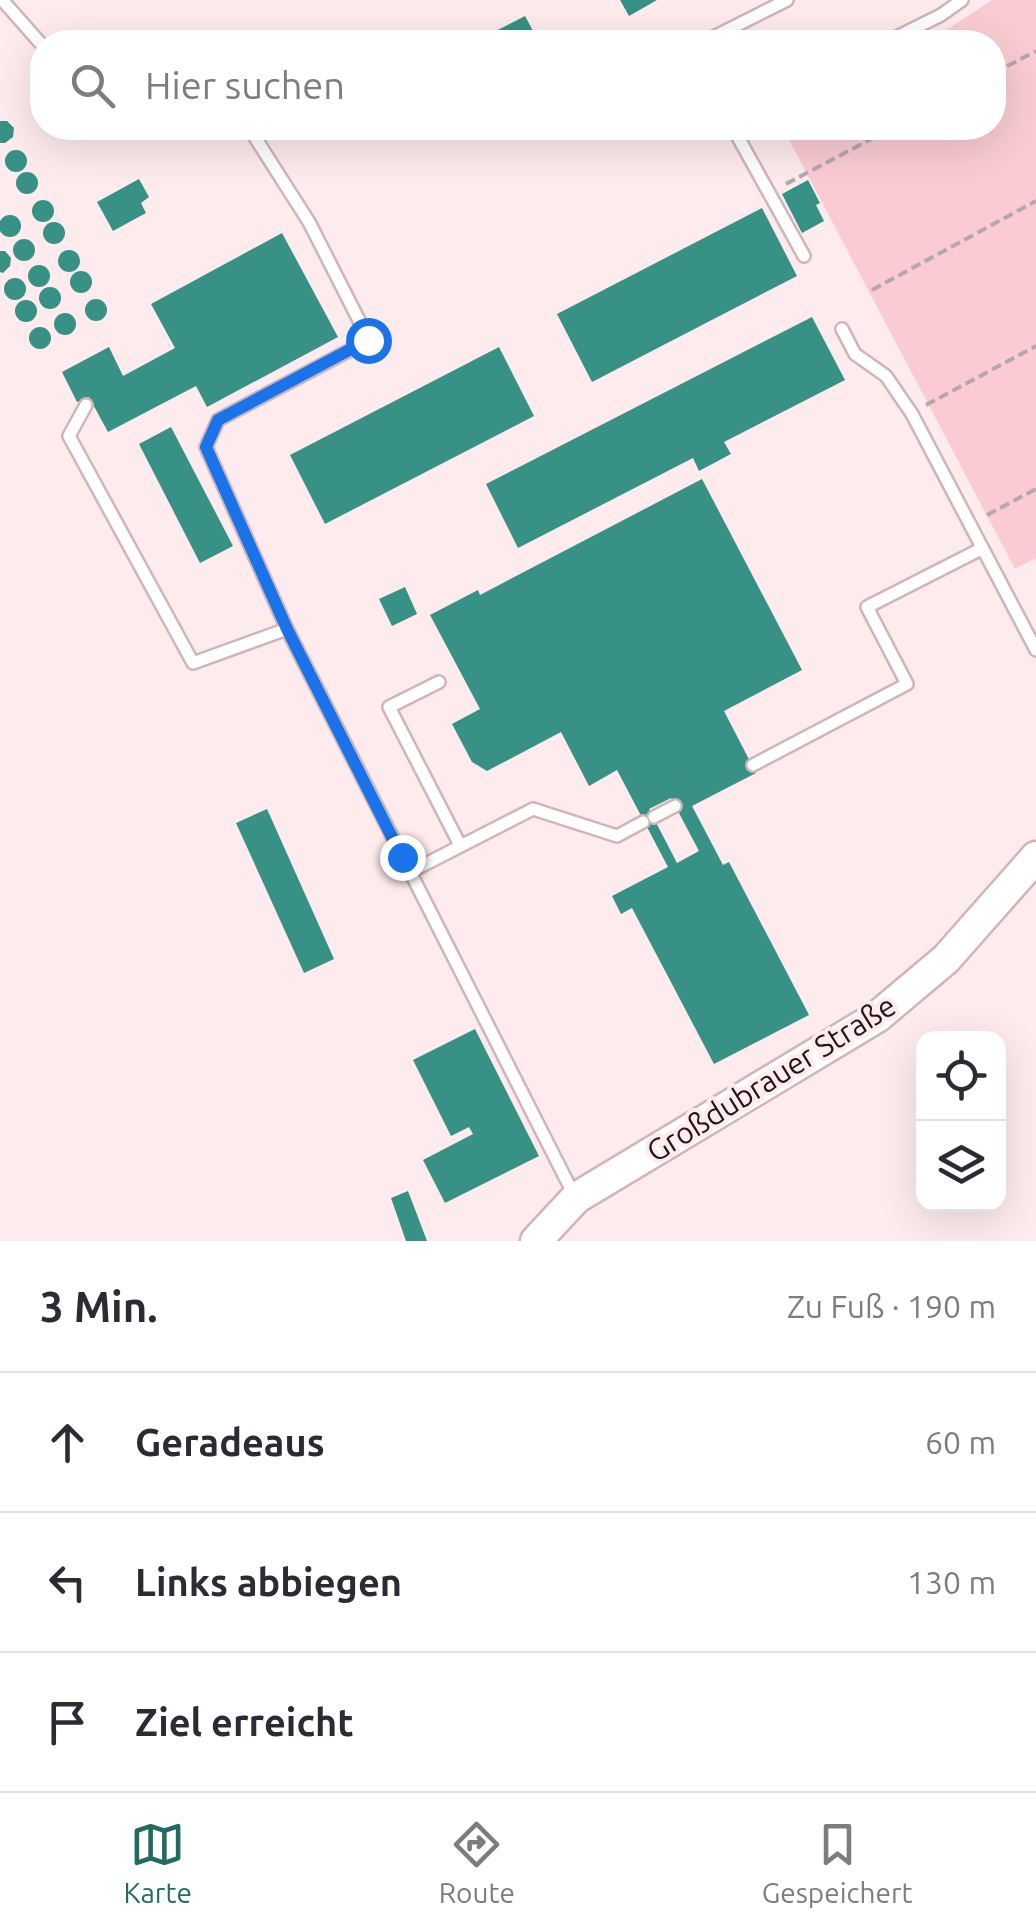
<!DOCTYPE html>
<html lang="de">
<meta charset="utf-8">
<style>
:root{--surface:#fff;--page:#f2f2f3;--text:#2b2b33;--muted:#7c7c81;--line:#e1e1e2;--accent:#236b60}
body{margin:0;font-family:Ubuntu,sans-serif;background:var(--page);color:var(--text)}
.controls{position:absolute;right:30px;bottom:30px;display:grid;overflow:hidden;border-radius:20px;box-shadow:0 10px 40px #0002}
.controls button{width:90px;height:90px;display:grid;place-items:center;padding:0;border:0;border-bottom:2px solid var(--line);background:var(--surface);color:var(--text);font:50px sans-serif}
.stop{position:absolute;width:30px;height:30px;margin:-22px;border:8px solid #1a73e8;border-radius:50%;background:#fff}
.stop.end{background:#1a73e8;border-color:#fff;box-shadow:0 2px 10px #0008}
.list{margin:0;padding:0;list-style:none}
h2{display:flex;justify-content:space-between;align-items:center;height:130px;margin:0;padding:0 40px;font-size:42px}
h2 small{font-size:32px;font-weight:400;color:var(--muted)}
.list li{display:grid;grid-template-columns:65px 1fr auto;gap:30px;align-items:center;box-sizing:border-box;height:140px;padding:0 40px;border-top:2px solid var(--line)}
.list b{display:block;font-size:38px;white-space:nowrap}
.list em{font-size:32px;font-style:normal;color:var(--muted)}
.icon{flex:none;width:55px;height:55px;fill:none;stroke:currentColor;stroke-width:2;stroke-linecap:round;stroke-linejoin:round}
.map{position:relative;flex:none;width:1036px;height:1241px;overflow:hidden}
.search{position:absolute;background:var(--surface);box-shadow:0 10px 40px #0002;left:30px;right:30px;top:30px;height:110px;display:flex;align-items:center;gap:25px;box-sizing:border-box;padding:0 35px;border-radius:40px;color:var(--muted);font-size:38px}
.sheet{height:550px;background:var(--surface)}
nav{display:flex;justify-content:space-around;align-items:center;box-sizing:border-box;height:140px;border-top:2px solid var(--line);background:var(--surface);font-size:28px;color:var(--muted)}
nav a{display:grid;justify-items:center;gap:5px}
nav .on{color:var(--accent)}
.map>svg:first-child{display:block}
</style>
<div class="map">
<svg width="1036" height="1241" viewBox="0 0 1036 1241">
<rect width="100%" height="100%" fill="#fdebee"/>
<!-- green -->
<path fill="#facbd2" d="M992,0h44v558l-21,11 -230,-437 8,-4h201v-86h-66z"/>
<!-- building -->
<g fill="#379184" fill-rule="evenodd">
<path d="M620,0h37l-28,16z"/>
<path d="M525,16l14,26h-65z"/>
<path d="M0,121h7l7,7 -1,9 -8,6h-5z"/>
<circle cx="16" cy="161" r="11"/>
<circle cx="27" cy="183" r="11"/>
<path d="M139,179l10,18 -8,6 5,10 -33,18 -16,-29z"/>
<path d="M808,180l12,23 -4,2 8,16 -22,12 -20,-39z"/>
<circle cx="43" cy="211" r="11"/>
<path d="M762,208l35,68 -205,106 -35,-68z"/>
<circle cx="10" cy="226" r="11"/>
<circle cx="54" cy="233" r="11"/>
<path d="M282,233l56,104 -131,70 -11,-21 -88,46 -19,-35 -12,5 -15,-30 47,-25 14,29 52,-28 -24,-44z"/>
<circle cx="24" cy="250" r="11"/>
<circle cx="69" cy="261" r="11"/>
<path d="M0,251h5l6,7 -1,8 -7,7 -3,-1z"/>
<circle cx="39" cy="276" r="11"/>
<circle cx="81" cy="282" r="11"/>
<circle cx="15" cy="289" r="11"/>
<circle cx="50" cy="298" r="11"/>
<circle cx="96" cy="310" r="11"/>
<circle cx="26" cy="311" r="11"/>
<circle cx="65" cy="324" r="11"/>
<path d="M812,317l33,63 -121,62 7,12 -32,17 -6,-13 -175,90 -32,-64z"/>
<circle cx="40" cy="338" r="11"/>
<path d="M499,347l35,69 -209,108 -35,-69z"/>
<path d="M171,427l62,119 -33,17 -61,-119z"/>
<path d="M702,479l100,191 -78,41 32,62 -64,33 31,59 6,-3 80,153 -95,49 -82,-156 -11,6 -9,-18 56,-29 -51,-97 -28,16 -28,-54 -74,39 -15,-9 -20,-38 28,-15 -50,-94 48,-25 2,5zM671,798l28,53 -22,12 -28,-54z"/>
<path d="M405,587l12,27 -25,12 -13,-27z"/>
<path d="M267,809l67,150 -30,14 -68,-150z"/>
<path d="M475,1029l64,127 -94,47 -22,-43 50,-26 -4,-7 -18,9 -38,-76z"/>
<path d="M408,1191l19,50h-21l-15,-43z"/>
</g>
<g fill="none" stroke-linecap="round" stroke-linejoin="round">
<defs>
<g id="service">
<path d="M4,2l38,43"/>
<path d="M704,42l83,-42"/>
<path d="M887,42l54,-27 21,-15"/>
<path d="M249,128l60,94 60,118 -151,80 -12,27 81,182"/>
<path d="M733,128l71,128"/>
<path d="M842,329l13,25 31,22 26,38 124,236"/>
<path d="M86,405l-17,31 124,227 94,-34 288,568"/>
<path d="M439,682l-50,25 71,138"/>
<path d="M753,765l154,-81 -40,-77 114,-58"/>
<path d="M654,817l21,-11"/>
<path d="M410,872l123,-63 84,27 26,-14"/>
</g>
<path id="secondary" d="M536,1241l40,-43 301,-181 69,-58 90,-102"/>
</defs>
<!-- service casing -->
<use href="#service" stroke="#d0b5b8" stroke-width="16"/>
<!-- secondary casing -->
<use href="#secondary" stroke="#d0b5b8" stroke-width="35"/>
<!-- path -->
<g stroke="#b6a7a9" stroke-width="4" stroke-dasharray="10 5" stroke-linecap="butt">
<path d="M994,73l42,-22"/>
<path d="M786,184l106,-56"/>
<path d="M872,290l164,-89"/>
<path d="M926,405l110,-59"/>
<path d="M987,515l49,-26"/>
</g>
<!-- service -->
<use href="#service" stroke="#fff" stroke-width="11"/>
<!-- secondary -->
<use href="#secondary" stroke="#fff" stroke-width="30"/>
</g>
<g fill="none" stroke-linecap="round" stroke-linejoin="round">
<!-- route -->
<path stroke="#1a73e8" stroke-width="12" d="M368,340l-150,80 -12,27 81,182 115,228"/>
</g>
<g text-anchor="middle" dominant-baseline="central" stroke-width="8" stroke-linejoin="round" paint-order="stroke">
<!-- street labels -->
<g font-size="30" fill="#201618" stroke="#fdebee">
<text transform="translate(771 1078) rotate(-32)">Großdubrauer Straße</text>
</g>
</g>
</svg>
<div class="controls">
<button><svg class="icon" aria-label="locate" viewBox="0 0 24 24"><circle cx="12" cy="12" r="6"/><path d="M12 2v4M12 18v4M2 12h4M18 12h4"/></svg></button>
<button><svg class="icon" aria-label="layers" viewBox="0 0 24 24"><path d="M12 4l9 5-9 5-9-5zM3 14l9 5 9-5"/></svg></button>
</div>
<div class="stop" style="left:368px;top:340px"></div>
<div class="stop end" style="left:402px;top:857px"></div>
<div class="search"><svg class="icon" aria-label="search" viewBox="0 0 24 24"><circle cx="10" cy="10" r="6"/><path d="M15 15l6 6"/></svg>Hier suchen</div>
</div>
<section class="sheet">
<h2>3 Min.<small>Zu Fuß · 190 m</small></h2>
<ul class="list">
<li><svg class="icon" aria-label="ahead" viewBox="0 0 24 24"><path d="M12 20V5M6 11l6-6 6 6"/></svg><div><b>Geradeaus</b></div><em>60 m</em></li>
<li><svg class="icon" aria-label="left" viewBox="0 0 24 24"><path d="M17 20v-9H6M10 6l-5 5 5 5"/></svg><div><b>Links abbiegen</b></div><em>130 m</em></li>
<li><svg class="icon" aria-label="arrive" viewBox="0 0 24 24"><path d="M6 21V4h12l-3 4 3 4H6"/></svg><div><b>Ziel erreicht</b></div></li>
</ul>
</section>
<nav>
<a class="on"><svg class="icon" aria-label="map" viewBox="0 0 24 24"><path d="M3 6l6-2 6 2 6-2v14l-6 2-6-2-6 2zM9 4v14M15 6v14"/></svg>Karte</a>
<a><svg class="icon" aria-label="directions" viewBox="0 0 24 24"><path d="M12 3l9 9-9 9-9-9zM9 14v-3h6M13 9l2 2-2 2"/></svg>Route</a>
<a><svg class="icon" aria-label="saved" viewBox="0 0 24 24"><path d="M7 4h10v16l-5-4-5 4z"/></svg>Gespeichert</a>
</nav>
